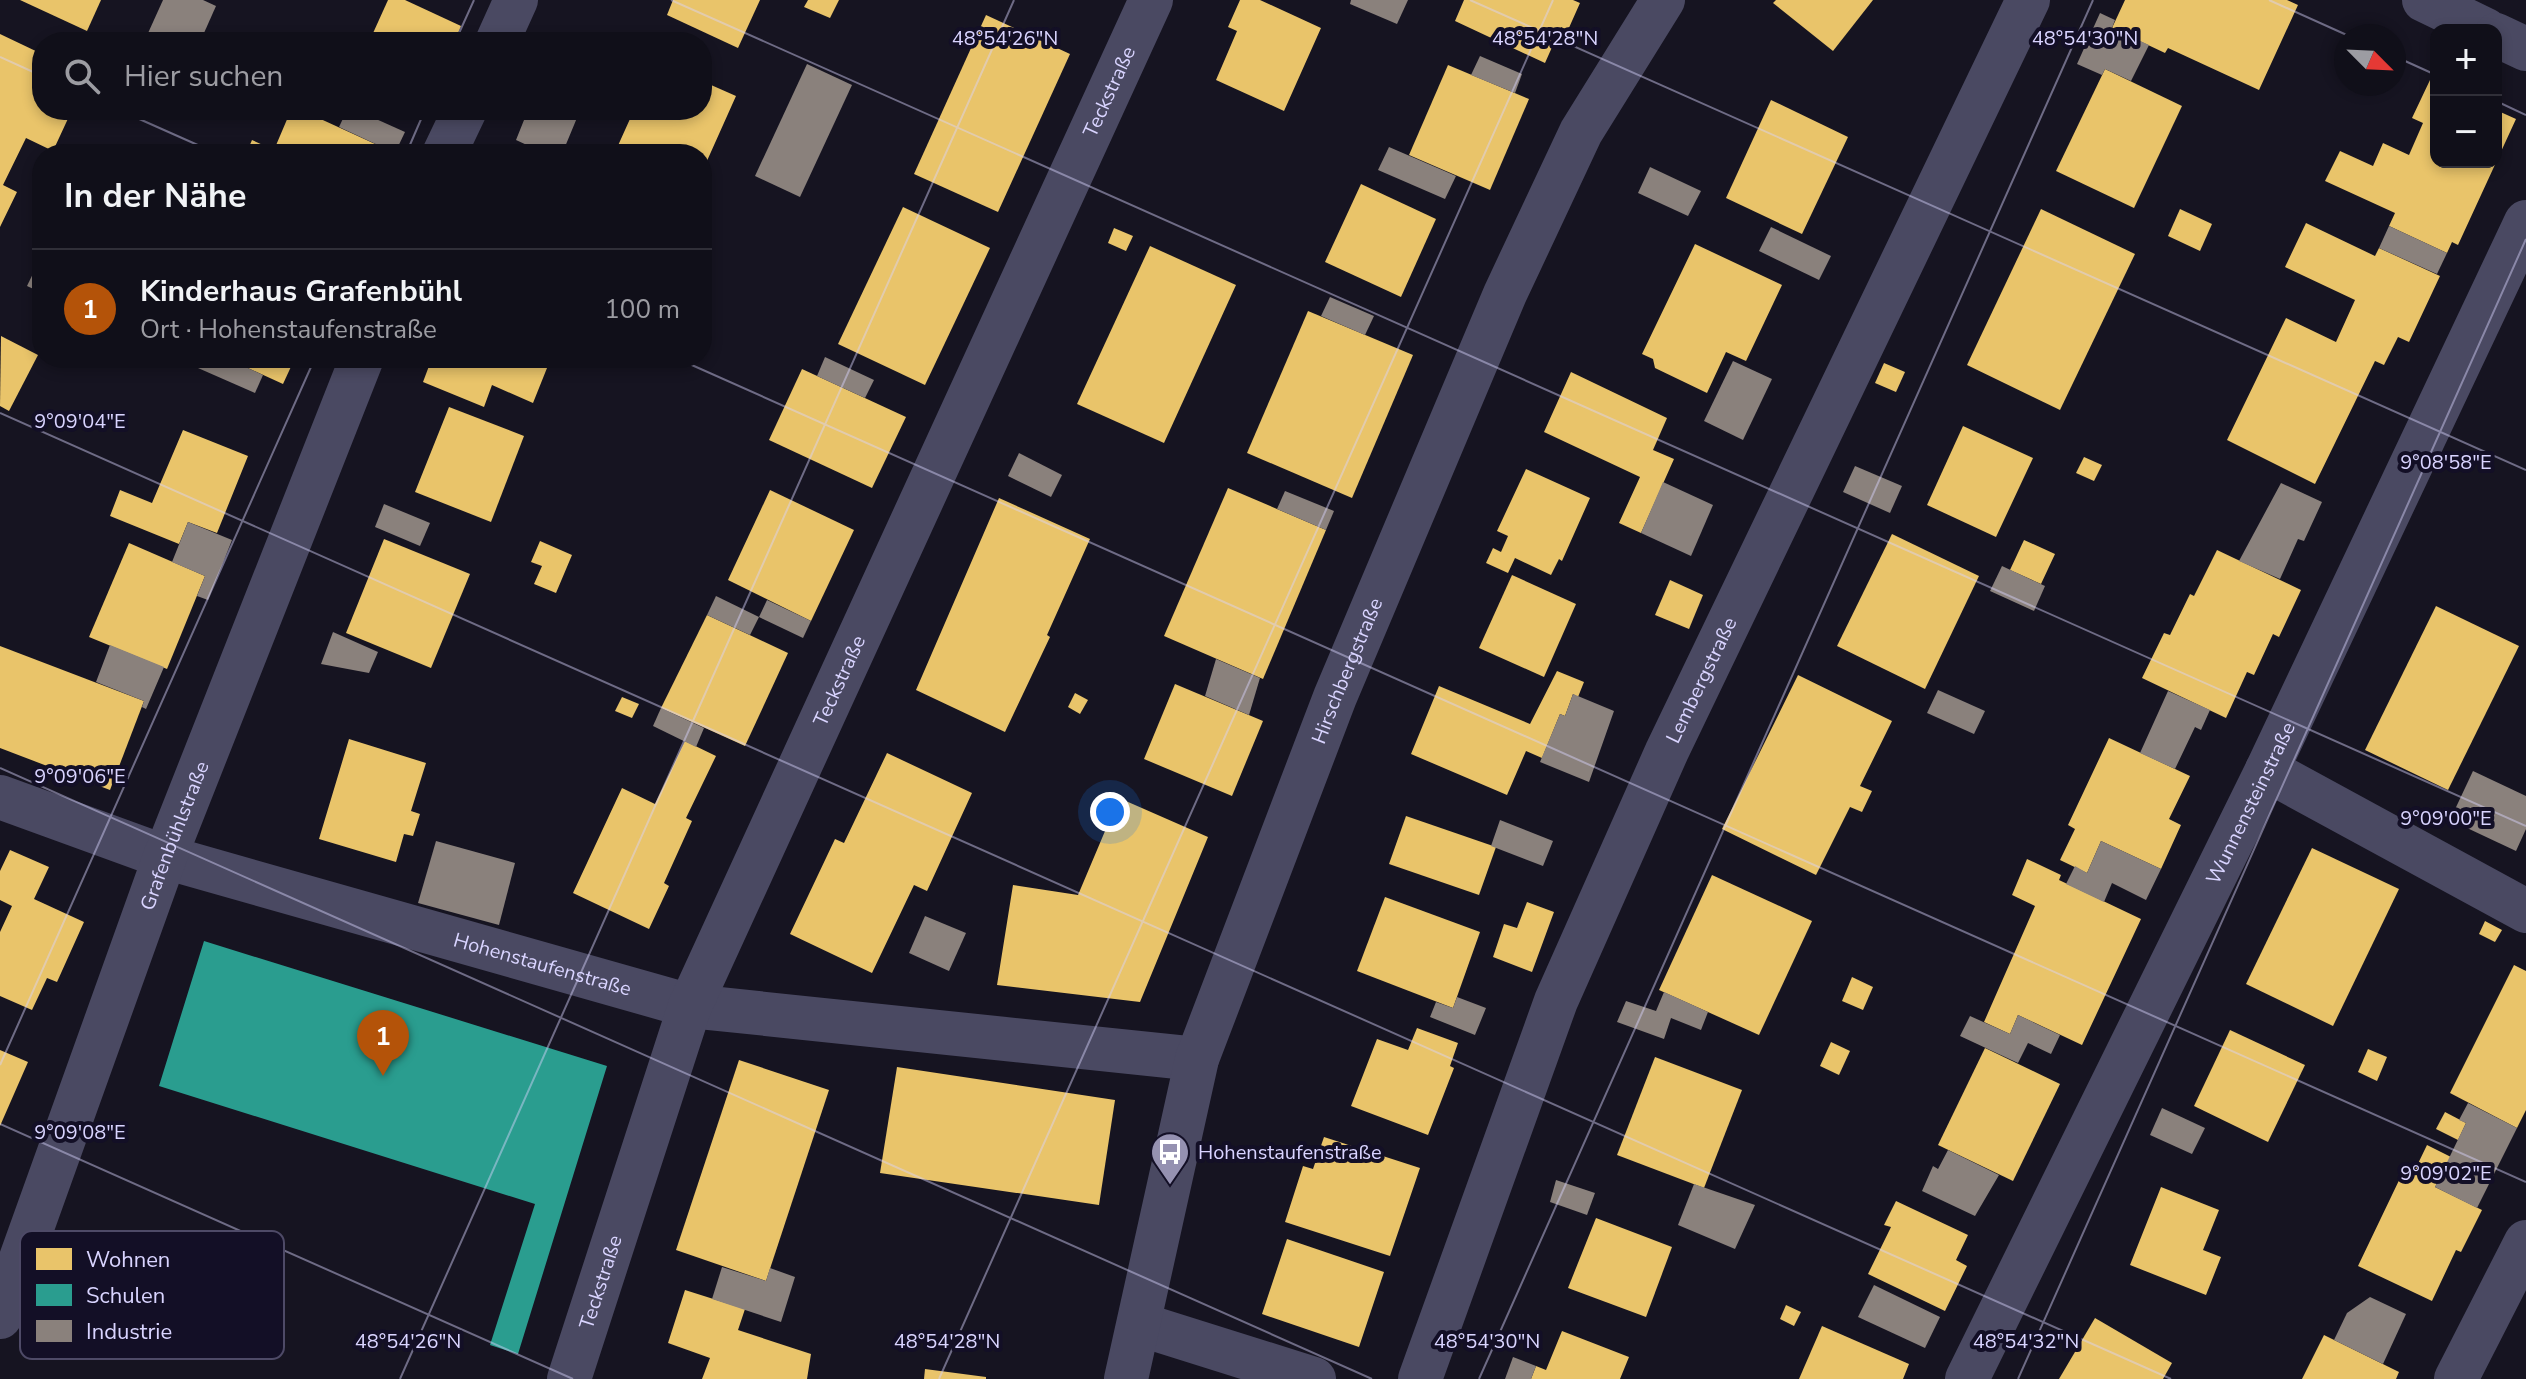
<!DOCTYPE html>
<html lang="de">
<meta charset="utf-8">
<style>
:root{--surface:#100f19;--page:#1e1d26;--text:#f1f3f6;--muted:#9c9ca2;--line:#302f38;--accent:#b45309}
body{margin:0;font-family:"Nunito Sans",sans-serif;background:var(--page);color:var(--text)}
.controls{position:absolute;right:24px;top:24px;display:grid;overflow:hidden;border-radius:16px;box-shadow:0 4px 12px #0003}
.controls button{width:72px;height:72px;display:grid;place-items:center;padding:0;border:0;border-bottom:2px solid var(--line);background:var(--surface);color:var(--text);font:40px sans-serif}
.compass{position:absolute;left:2334px;top:24px;width:72px;height:72px;border-radius:50%;background:var(--surface);box-shadow:0 4px 12px #0003;rotate:114deg}
.you{position:absolute;left:1110px;top:812px;width:28px;height:28px;margin:-20px;border:6px solid #fff;border-radius:50%;background:#1a73e8;box-shadow:0 0 0 12px #1a73e833}
.badge{display:grid;place-items:center;width:52px;height:52px;border-radius:50%;background:var(--accent);color:#fff;font-size:26px;font-weight:700}
.pin{position:absolute;translate:-50% -66px;filter:drop-shadow(0 2px 4px #0008)}
.pin::after{content:'';position:absolute;top:42px;width:28px;height:24px;background:inherit;clip-path:polygon(0 0,100% 0,50% 100%)}
.list{margin:0;padding:0;list-style:none}
h2{display:flex;justify-content:space-between;align-items:center;height:104px;margin:0;padding:0 32px;font-size:34px}
h2 small{font-size:26px;font-weight:400;color:var(--muted)}
.list li{display:grid;grid-template-columns:52px 1fr auto;gap:24px;align-items:center;box-sizing:border-box;height:120px;padding:0 32px;border-top:2px solid var(--line)}
.list b{display:block;font-size:30px;white-space:nowrap}
.list p{margin:0;font-size:26px;white-space:nowrap;color:var(--muted)}
.list em{font-size:26px;font-style:normal;color:var(--muted)}
.icon{flex:none;width:44px;height:44px;fill:none;stroke:currentColor;stroke-width:2;stroke-linecap:round;stroke-linejoin:round}
.map{position:relative;flex:none;width:2526px;height:1379px;overflow:hidden}
.search{position:absolute;background:var(--surface);box-shadow:0 4px 12px #0003;left:32px;top:32px;width:680px;height:88px;display:flex;align-items:center;gap:20px;box-sizing:border-box;padding:0 28px;border-radius:32px;color:var(--muted);font-size:30px}
.panel{position:absolute;background:var(--surface);box-shadow:0 4px 12px #0003;left:32px;top:144px;width:680px;height:224px;border-radius:32px}
.map>svg:first-child{display:block}
</style>
<div class="map">
<svg width="2526" height="1379" viewBox="0 0 2526 1379">
<rect width="100%" height="100%" fill="#161421"/>
<!-- homes -->
<g fill="#e9c46a">
<path d="M20,0h81l-14,31z"/>
<path d="M388,0h17l56,26 -7,16h-85z"/>
<path d="M673,0h87l-22,48 -71,-33z"/>
<path d="M808,0h31l-9,18 -26,-11z"/>
<path d="M1240,0h20l61,28 -37,83 -68,-31 21,-49 -9,-4z"/>
<path d="M1464,0h109l7,3 -12,27 -7,-3 -16,36 -90,-42z"/>
<path d="M1776,0h97l-40,51 -60,-48z"/>
<path d="M2125,0h162l11,5 -39,85 -91,-42 -3,5 -53,-25z"/>
<path d="M986,15l84,39 -72,158 -84,-38z"/>
<path d="M0,34l42,20v56h30l-19,41 -27,-13 -23,47 14,7 -17,35z"/>
<path d="M1448,65l81,34 -39,91 -81,-35z"/>
<path d="M2105,69l77,37 -48,102 -78,-37z"/>
<path d="M2430,80l6,2v80h60v-52l20,9 -58,126 -6,-3 -5,11 -58,-27 6,-13 -70,-32 15,-30 33,15 10,-23 26,12 14,-32 -11,-5z"/>
<path d="M702,81l34,15 -34,76v-18h-76l-10,-4 18,-40h68z"/>
<path d="M1771,100l77,37 -46,97 -76,-36z"/>
<path d="M291,110h10l96,44h-151l6,-14 22,10z"/>
<path d="M1361,184l75,35 -35,78 -76,-35z"/>
<path d="M903,207l87,41 -65,137 -87,-41z"/>
<path d="M2041,209l94,45 -75,156 -93,-45z"/>
<path d="M2180,209l32,15 -12,27 -32,-15z"/>
<path d="M2306,223l69,33 4,-8 61,28 -31,66 -11,-5 -14,28 -9,-4 -60,123 -88,-44 59,-122 50,24 19,-42 -70,-33z"/>
<path d="M1114,228l19,8 -7,15 -18,-8z"/>
<path d="M1695,244l87,41 -36,76 -20,-9 -19,41 -52,-25 -2,-9 -11,-5z"/>
<path d="M1150,246l86,39 -72,158 -87,-39z"/>
<path d="M1308,311l105,44 -61,143 -105,-45z"/>
<path d="M1,336l37,19 -29,56 -9,-5z"/>
<path d="M226,358h69l-12,26z"/>
<path d="M432,358h119l-18,45 -41,-18 -8,22 -61,-25z"/>
<path d="M1884,363l21,9 -9,20 -21,-9z"/>
<path d="M802,369l104,48 -34,71 -103,-48z"/>
<path d="M1571,372l96,46 -14,32 21,9 -33,74 -22,-10 21,-46 -96,-45z"/>
<path d="M449,407l75,29 -33,86 -76,-30z"/>
<path d="M1963,426l70,32 -37,79 -69,-32z"/>
<path d="M183,430l65,26 -31,77 -29,-11 -9,22 -69,-28 10,-26 32,13z"/>
<path d="M2084,457l18,8 -8,16 -18,-8z"/>
<path d="M1526,469l64,29 -28,63 -3,-2 -8,16 -36,-17 -7,15 -22,-10 7,-15 8,4 7,-16 -11,-5z"/>
<path d="M1228,488l98,42 -63,149 -99,-43z"/>
<path d="M770,490l84,40 -43,91 -83,-41z"/>
<path d="M999,498l91,41 -43,96 3,2 -45,95 -89,-42z"/>
<path d="M1892,534l87,42 -54,113 -88,-43z"/>
<path d="M384,539l86,35 -39,94 -85,-35z"/>
<path d="M2024,540l31,14 -14,30 -31,-14z"/>
<path d="M540,541l32,14 -16,38 -22,-9 8,-18 -11,-4z"/>
<path d="M129,543l76,33 -38,93 -78,-32z"/>
<path d="M2217,550l84,40 -22,47 -6,-3 -19,41 -7,-3 -21,46 -84,-40 22,-45 6,2 20,-41 4,2z"/>
<path d="M1512,575l64,29 -32,73 -65,-29z"/>
<path d="M1670,580l33,15 -14,34 -34,-14z"/>
<path d="M2436,606l83,40 -71,144 -83,-40z"/>
<path d="M707,615l81,38 -43,93 -84,-38z"/>
<path d="M0,646l144,55 -34,89 -110,-42z"/>
<path d="M1557,671l27,11 -6,15 -5,-3 -8,22 -5,-2 -18,44 -16,-7 -19,44 -96,-41 28,-68 91,38z"/>
<path d="M1798,675l94,46 -32,65 12,5 -10,21 -12,-5 -34,68 -94,-46z"/>
<path d="M1175,684l88,37 -31,75 -88,-37z"/>
<path d="M1075,693l13,7 -8,14 -12,-7z"/>
<path d="M622,697l17,7 -7,14 -17,-7z"/>
<path d="M2109,738l81,38 -21,43 12,6 -20,44 -60,-28 -14,32 -27,-13 15,-31 -7,-4z"/>
<path d="M349,739l77,24 -15,48 9,3 -7,22 -9,-2 -8,28 -77,-23z"/>
<path d="M685,741l31,15 -30,62 6,3 -28,62 5,3 -20,43 -76,-36 49,-105 33,16z"/>
<path d="M887,753l85,40 -45,98 -13,-6 -42,88 -82,-39 45,-95 9,4z"/>
<path d="M1119,798l89,39 -68,165 -143,-17 16,-100 65,10z"/>
<path d="M1406,816l90,31 -17,48 -90,-31z"/>
<path d="M2312,848l87,41 -66,137 -87,-42z"/>
<path d="M10,850l39,17 -15,32 50,23 -27,60 -10,-4 -15,32 -32,-14v-64l12,-26 -12,-6v-29z"/>
<path d="M2027,859l34,16 -2,5 82,39 -59,126 -64,-30 -8,19 -26,-12 51,-116 -23,-11z"/>
<path d="M1712,875l100,46 -53,114 -100,-45z"/>
<path d="M1385,897l95,35 -27,76 -96,-37z"/>
<path d="M1527,902l27,10 -22,60 -39,-15 11,-33 13,4z"/>
<path d="M2485,921l17,9 -7,12 -16,-8z"/>
<path d="M2514,965l12,6v139l-9,18 -67,-35z"/>
<path d="M1852,977l21,10 -10,23 -21,-9z"/>
<path d="M1417,1028l41,15 -8,23 4,2 -26,67 -77,-29 26,-67 31,11z"/>
<path d="M2230,1030l75,35 -37,77 -74,-36z"/>
<path d="M1831,1042l19,9 -11,24 -19,-9z"/>
<path d="M1985,1048l75,36 -47,97 -75,-36z"/>
<path d="M2368,1049l19,8 -10,24 -19,-9z"/>
<path d="M0,1050l28,12 -28,64z"/>
<path d="M1655,1057l87,33 -38,98 -87,-33z"/>
<path d="M739,1060l90,30 -63,191 -90,-31z"/>
<path d="M897,1067l218,33 -16,105 -219,-32z"/>
<path d="M2445,1112l21,11 -8,17 -22,-11z"/>
<path d="M1324,1137l96,31 -30,88 -105,-34 18,-56 10,3z"/>
<path d="M2427,1145l24,12 -16,30 47,23 -21,42 -5,-2 -24,51 -74,-35 45,-94 9,4z"/>
<path d="M2161,1187l58,23 -16,40 18,7 -15,38 -76,-30z"/>
<path d="M1896,1201l72,34 -12,25 11,6 -22,45 -77,-37 23,-47 -7,-2z"/>
<path d="M1596,1218l76,29 -26,70 -78,-29z"/>
<path d="M1287,1239l97,33 -25,75 -97,-33z"/>
<path d="M685,1290l60,19 -7,21 73,24 -4,25h-105l8,-21 -42,-15z"/>
<path d="M1786,1305l15,7 -7,14 -14,-7z"/>
<path d="M2095,1318l77,45 -9,16h-104z"/>
<path d="M1822,1326l87,38 -6,15h-104z"/>
<path d="M1562,1331l67,26 -9,22h-89l5,-13 10,4z"/>
<path d="M2324,1335l75,37 -3,7h-94z"/>
<path d="M925,1369l61,8v2h-62z"/>
</g>
<!-- schools -->
<path fill="#2a9d8f" d="M204,941l403,125 -89,288 -28,-9 45,-141 -376,-118z"/>
<!-- industry -->
<g fill="#8a817c">
<path d="M163,0h40l13,6 -16,36h-56z"/>
<path d="M1351,0h57l-11,24 -47,-20z"/>
<path d="M2100,13l15,7 -3,8 37,17 -18,36 -26,-12 -3,6 -25,-11z"/>
<path d="M1480,56l42,18 -7,19 -44,-18z"/>
<path d="M807,64l45,21 -52,112 -45,-21z"/>
<path d="M347,110h9l49,22 -10,21 -56,-26z"/>
<path d="M528,110h43l8,3 -17,41h-37l4,-8 -13,-6z"/>
<path d="M1389,147l67,29 -11,23 -67,-29z"/>
<path d="M1650,167l51,24 -13,25 -50,-23z"/>
<path d="M2389,226l58,27 -10,21 -58,-26z"/>
<path d="M1771,227l60,29 -12,24 -60,-29z"/>
<path d="M42,255v38l-15,-7z"/>
<path d="M1330,297l44,19 -9,19 -44,-19z"/>
<path d="M825,357l49,23 -9,18 -48,-22z"/>
<path d="M202,358h24l37,17 -8,18 -57,-25z"/>
<path d="M1733,361l39,18 -29,61 -39,-19z"/>
<path d="M1019,453l43,22 -11,22 -43,-21z"/>
<path d="M1855,466l47,20 -12,27 -47,-21z"/>
<path d="M1663,482l50,23 -22,51 -50,-23z"/>
<path d="M2281,483l41,19 -18,39 -6,-2 -18,40 -41,-18z"/>
<path d="M1285,491l49,20 -8,19 -49,-21z"/>
<path d="M384,504l46,19 -10,23 -45,-19z"/>
<path d="M188,522l44,18 -24,60 -11,-4 8,-20 -33,-14z"/>
<path d="M2002,566l43,20 -11,25 -44,-20z"/>
<path d="M716,596l43,21 -9,18 -43,-20z"/>
<path d="M767,600l44,21 -8,17 -44,-21z"/>
<path d="M333,632l45,20 -9,21 -48,-9z"/>
<path d="M110,645l54,22 -18,42 -4,-2 2,-6 -48,-19z"/>
<path d="M1216,659l44,19 -11,37 -44,-19z"/>
<path d="M1938,690l47,21 -11,23 -47,-21z"/>
<path d="M2168,691l42,19 -9,20 -6,-3 -20,42 -35,-16z"/>
<path d="M1573,694l41,17 -25,71 -49,-20 20,-48 5,2z"/>
<path d="M661,708l43,20 -8,19 -43,-21z"/>
<path d="M2473,771l53,25v33l-10,22 -66,-31z"/>
<path d="M1500,820l53,21 -10,25 -52,-20z"/>
<path d="M436,841l79,22 -16,62 -81,-22z"/>
<path d="M2101,841l60,28 -15,31 -34,-17 -8,19 -38,-18 9,-18 12,7z"/>
<path d="M925,916l41,17 -17,38 -40,-18z"/>
<path d="M1664,992l44,20 -7,18 -30,-12 -7,21 -47,-17 9,-21 30,10z"/>
<path d="M1457,997l29,11 -11,27 -45,-18 6,-15 17,6z"/>
<path d="M2018,1015l42,20 -9,19 -23,-11 -10,20 -58,-27 10,-20 40,18z"/>
<path d="M2468,1103l49,25 -40,80 -42,-21 31,-64 -7,-3z"/>
<path d="M2162,1108l43,20 -13,26 -42,-19z"/>
<path d="M1948,1150l51,25 -24,41 -53,-25 11,-25 5,3z"/>
<path d="M1556,1180l39,13 -8,22 -37,-13z"/>
<path d="M1694,1184l61,21 -20,44 -57,-24z"/>
<path d="M722,1267l44,14 4,-13 25,9 -14,45 -69,-23z"/>
<path d="M1874,1285l66,32 -15,31 -67,-31z"/>
<path d="M2370,1297l36,17 -23,50 -49,-24 13,-27z"/>
<path d="M1513,1357l23,9 -5,13h-26z"/>
</g>
<g fill="none" stroke-linecap="round" stroke-linejoin="round">
<!-- minor -->
<g stroke="#4a4962" stroke-width="44">
<path d="M2424,0l62,30"/>
<path d="M2496,35l30,14"/>
<path d="M497,42l19,-42"/>
<path d="M444,154l21,-44"/>
<path d="M2267,770l259,141"/>
<path id="s1" d="M0,797l165,60 525,149 507,53"/>
<path id="s2" d="M0,1317l165,-460 197,-499"/>
<path d="M1139,1324l175,55"/>
<path id="s3" d="M569,1379l121,-373 461,-1006"/>
<path id="s4" d="M1126,1379l71,-320 138,-362 170,-403 76,-162 82,-132"/>
<path id="s5" d="M1420,1379l136,-378 111,-250 361,-751"/>
<path id="s6" d="M1967,1379l300,-609 259,-548"/>
<path d="M2456,1379l70,-137"/>
</g>
</g>
<!-- ticks -->
<path fill="none" stroke="#d9d4ff" stroke-width="2" stroke-opacity="0.45" d="M671,0l1855,826M1470,0l1056,470M2269,0l80,36M455,42l19,-42M2394,56l42,19M0,57l42,19M2496,101l30,14M119,110l99,44M406,154l19,-44M676,358l1850,824M0,413l2171,966M0,768l1372,611M0,1065l315,-707M0,1124l573,255M400,1379l614,-1379M939,1379l614,-1379M1479,1379l614,-1379M2018,1379l508,-1140"/>
<!-- icons -->
<defs>
<symbol id="bus-pin" viewBox="-11 -11 22 30"><path d="M0 17L-7.5 6A9.5 9.5 0 1 1 7.5 6Z" fill="#9591b1" stroke="#130f26"/><path d="M-5-6H5V4H4V6H2V4H-2V6H-4V4H-5ZM-3.5-4V0h7V-4ZM-3.5 1.2v1.5H-2V1.2ZM2 1.2v1.5H3.5V1.2Z" fill="#fff"/></symbol>
</defs>
<g fill-rule="evenodd">
<use href="#bus-pin" x="1148" y="1130" width="44" height="60"/>
</g>
<g text-anchor="middle" dominant-baseline="central" stroke-width="8" stroke-linejoin="round" paint-order="stroke">
<!-- street labels -->
<g font-size="20" fill="#d9d4ff" stroke="#130f26">
<text stroke="none"><textPath href="#s3" startOffset="1398">Teckstraße</textPath></text>
<text stroke="none"><textPath href="#s4" startOffset="744">Hirschbergstraße</textPath></text>
<text stroke="none"><textPath href="#s5" startOffset="754">Lembergstraße</textPath></text>
<text stroke="none"><textPath href="#s3" startOffset="750">Teckstraße</textPath></text>
<text stroke="none"><textPath href="#s6" startOffset="642">Wunnensteinstraße</textPath></text>
<text stroke="none"><textPath href="#s2" startOffset="512">Grafenbühlstraße</textPath></text>
<text stroke="none"><textPath href="#s1" startOffset="568">Hohenstaufenstraße</textPath></text>
<text stroke="none"><textPath href="#s3" startOffset="102">Teckstraße</textPath></text>
</g>
<!-- poi labels -->
<g font-size="20" fill="#d9d4ff" stroke="#130f26" text-anchor="start">
<text x="1198" y="1152">Hohenstaufenstraße</text>
</g>
</g>
<!-- legend -->
<rect x="20" y="1231" width="264" height="128" rx="12" fill="#130f26" stroke="#4e4a67" stroke-width="2"/>
<rect x="36" y="1248" width="36" height="22" fill="#e9c46a"/>
<rect x="36" y="1284" width="36" height="22" fill="#2a9d8f"/>
<rect x="36" y="1320" width="36" height="22" fill="#8a817c"/>
<g font-size="22" fill="#d9d4ff">
<text x="86" y="1267">Wohnen</text>
<text x="86" y="1303">Schulen</text>
<text x="86" y="1339">Industrie</text>
</g>
<g font-size="20" text-anchor="middle" fill="#d9d4ff" stroke="#130f26" stroke-width="8" stroke-linejoin="round" paint-order="stroke">
<text x="1005" y="45">48°54'26"N</text>
<text x="1545" y="45">48°54'28"N</text>
<text x="2085" y="45">48°54'30"N</text>
<text x="80" y="428">9°09'04"E</text>
<text x="2446" y="469">9°08'58"E</text>
<text x="80" y="783">9°09'06"E</text>
<text x="2446" y="825">9°09'00"E</text>
<text x="80" y="1139">9°09'08"E</text>
<text x="2446" y="1180">9°09'02"E</text>
<text x="408" y="1348">48°54'26"N</text>
<text x="947" y="1348">48°54'28"N</text>
<text x="1487" y="1348">48°54'30"N</text>
<text x="2026" y="1348">48°54'32"N</text>
</g>
</svg>
<div class="controls">
<button>+</button>
<button>−</button>
</div>
<svg class="compass" viewBox="-18 -18 36 36"><path d="M0-13l5 13h-10z" fill="#e53935"/><path d="M0 13l5-13h-10z" fill="#9c9ca2"/></svg>
<div class="you"></div>
<div class="pin badge" style="left:383px;top:1076px">1</div>
<div class="search"><svg class="icon" aria-label="search" viewBox="0 0 24 24"><circle cx="10" cy="10" r="6"/><path d="M15 15l6 6"/></svg>Hier suchen</div>
<section class="panel">
<h2>In der Nähe<small></small></h2>
<ul class="list">
<li><span class="badge">1</span><div><b>Kinderhaus Grafenbühl</b><p>Ort · Hohenstaufenstraße</p></div><em>100 m</em></li>
</ul>
</section>
</div>
